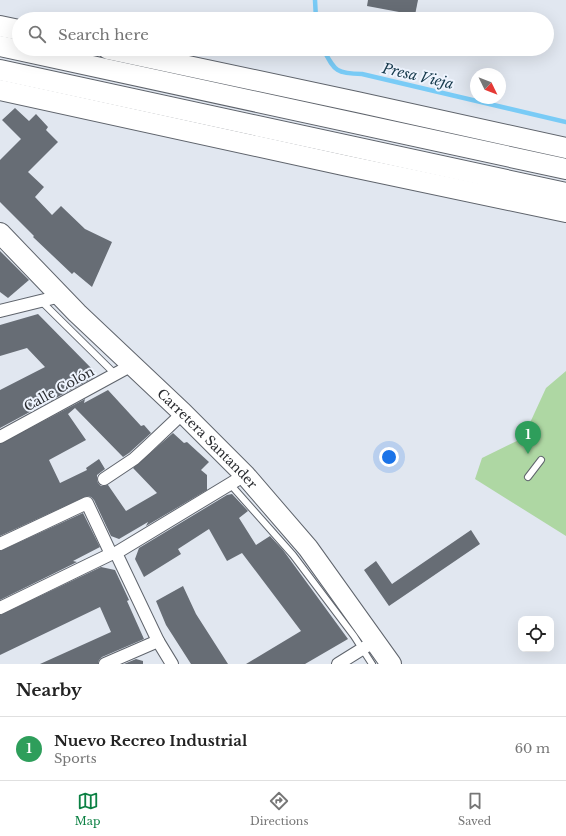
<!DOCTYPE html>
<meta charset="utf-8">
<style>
:root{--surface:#fff;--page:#f6f6f6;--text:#222;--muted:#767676;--line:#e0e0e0;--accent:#0b8043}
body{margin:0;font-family:"Libre Baskerville",serif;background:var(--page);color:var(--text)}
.controls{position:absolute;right:12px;bottom:12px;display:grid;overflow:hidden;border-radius:8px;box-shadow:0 4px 16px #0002}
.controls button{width:36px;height:36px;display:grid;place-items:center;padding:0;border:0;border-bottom:1px solid var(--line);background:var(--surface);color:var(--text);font:20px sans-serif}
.compass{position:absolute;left:470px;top:68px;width:36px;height:36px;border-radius:50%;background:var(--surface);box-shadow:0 4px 16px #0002;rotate:133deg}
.you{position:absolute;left:389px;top:457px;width:14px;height:14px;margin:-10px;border:3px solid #fff;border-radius:50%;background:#1a73e8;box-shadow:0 0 0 6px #1a73e833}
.badge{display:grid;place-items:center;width:26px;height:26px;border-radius:50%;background:var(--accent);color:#fff;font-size:13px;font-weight:700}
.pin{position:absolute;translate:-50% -33px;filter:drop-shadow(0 1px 2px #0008)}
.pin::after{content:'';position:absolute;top:21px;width:14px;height:12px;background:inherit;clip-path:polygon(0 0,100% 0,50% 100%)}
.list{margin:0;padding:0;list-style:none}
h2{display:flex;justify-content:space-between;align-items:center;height:52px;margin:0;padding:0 16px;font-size:17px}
h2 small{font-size:13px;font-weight:400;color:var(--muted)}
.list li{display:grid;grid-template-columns:26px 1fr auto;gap:12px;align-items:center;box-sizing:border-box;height:64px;padding:0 16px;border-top:1px solid var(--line)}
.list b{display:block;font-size:15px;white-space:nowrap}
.list p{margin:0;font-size:13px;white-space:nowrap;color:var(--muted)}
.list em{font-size:13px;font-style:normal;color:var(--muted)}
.icon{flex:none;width:22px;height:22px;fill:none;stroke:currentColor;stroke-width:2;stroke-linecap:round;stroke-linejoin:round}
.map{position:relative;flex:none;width:566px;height:664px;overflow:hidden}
.search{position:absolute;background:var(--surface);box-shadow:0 4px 16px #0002;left:12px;right:12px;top:12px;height:44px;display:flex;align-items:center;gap:10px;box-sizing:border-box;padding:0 14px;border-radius:22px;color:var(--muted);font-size:15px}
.sheet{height:116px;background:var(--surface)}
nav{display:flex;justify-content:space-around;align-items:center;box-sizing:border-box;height:56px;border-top:1px solid var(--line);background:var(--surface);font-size:11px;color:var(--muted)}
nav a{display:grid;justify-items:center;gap:2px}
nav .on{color:var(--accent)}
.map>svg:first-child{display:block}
</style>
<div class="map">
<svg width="566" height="664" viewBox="0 0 566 664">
<rect width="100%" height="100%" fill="#e1e7f0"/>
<!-- green -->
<path fill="#aed7a3" d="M566,371v165l-91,-57 7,-21 41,-20 23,-50z"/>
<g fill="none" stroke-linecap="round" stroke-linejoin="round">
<!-- stream -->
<g stroke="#79cbf6" stroke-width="4.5">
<path d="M315,0l1,19"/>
<path d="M323,49c12,22 13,25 39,25l204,48"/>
</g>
</g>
<!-- building -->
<g fill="#676d75">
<path d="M368,0h50l-3,15 -48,-9z"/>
<path d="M15,108l14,13 7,-7 12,13 -2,3 12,12 -30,30 16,15 -9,10 17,18 9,-9 24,23 27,13 -20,45 -18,-15 -2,2 -39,-37 1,-1 -34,-34v-42l21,-21 -19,-19z"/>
<path d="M0,251l29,29 -21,18 -8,-6z"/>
<path d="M38,314l57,58 -2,6 -93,50v-38l45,-23 -18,-19 -27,8v-31z"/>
<path d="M108,390l33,36 3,-1 7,8 -22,20 -6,4 -48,-49 -7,6 18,26 -37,20 11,23 27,-13 -1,-2 13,-9 6,10 -8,6v4l1,4 3,3 7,-1 18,26 31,-18 -24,-25 40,-35 11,10 3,-1 22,20 -8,8 6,5v15l-61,36 2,-4 -29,17 -8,-3 -17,-36 -3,-3 -4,-1 -87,40v-92l85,-45 -1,4z"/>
<path d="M232,494l16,17 -9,7 17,27 14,-9 13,14 65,89 -43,25h-59l55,-33 -59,-78 -15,8 -18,-32 -31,20 3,5 -37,23 -9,-18 4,-11 88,-53z"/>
<path d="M83,513l17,34 -27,14 4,1 -77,38v-49z"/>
<path d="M471,530l9,14 -91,62 -25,-36 12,-9 16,23z"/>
<path d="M101,567l14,3 14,30 -2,1 17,38 -42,18 -3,3 -1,4h-58l71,-32 -11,-25 -100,48v-40z"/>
<path d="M183,586l13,28 32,50h-37l-25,-39 -10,-24z"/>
<path d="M136,659l7,2v3h-19z"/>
</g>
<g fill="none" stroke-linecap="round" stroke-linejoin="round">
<defs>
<g id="service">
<path d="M41,301l74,73"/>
<path d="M528,477l13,-17"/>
<path d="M230,484l63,71 61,81 18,28"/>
</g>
<g id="minor">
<path d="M0,311l61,-15"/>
<path d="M0,437l132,-72"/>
<path d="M104,479l30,-20 12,-11 37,-35"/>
<path d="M0,544l87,-41 24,51"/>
<path d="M116,553l42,88 14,23"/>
<path d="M0,608l111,-54 5,-1 129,-78"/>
<path d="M105,664l53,-23"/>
<path d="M338,664l37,-23"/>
</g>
<g id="trunk">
<path d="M0,26l19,4"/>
<path d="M0,46l566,123"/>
<path d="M108,49l249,53 209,46"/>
<path d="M0,70l566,123"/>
<path d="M0,90l343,75 223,47"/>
<path id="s1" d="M0,233l77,80 106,100 62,62 63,73 83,116"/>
</g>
</defs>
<!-- service casing -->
<use href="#service" stroke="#5f646c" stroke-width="8"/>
<!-- minor casing -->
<use href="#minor" stroke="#5f646c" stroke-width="14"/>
<!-- trunk casing -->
<use href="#trunk" stroke="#5f646c" stroke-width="22"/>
<!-- service -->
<use href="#service" stroke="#fff" stroke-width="6"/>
<!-- minor -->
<use href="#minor" stroke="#fff" stroke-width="12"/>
<!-- trunk -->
<use href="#trunk" stroke="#fff" stroke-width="20"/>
</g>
<g text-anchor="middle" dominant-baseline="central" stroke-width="4" stroke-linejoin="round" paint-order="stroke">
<!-- street labels -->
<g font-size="13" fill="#2a2c30" stroke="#eef4fe">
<text transform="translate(59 389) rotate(-29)">Calle Colón</text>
<text stroke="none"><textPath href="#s1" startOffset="292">Carretera Santander</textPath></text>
</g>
<!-- water labels -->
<g font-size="14" font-style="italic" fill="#14384a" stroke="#eef4fe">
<text transform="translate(418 76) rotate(13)">Presa Vieja</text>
</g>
</g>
</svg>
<div class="controls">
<button><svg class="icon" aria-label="locate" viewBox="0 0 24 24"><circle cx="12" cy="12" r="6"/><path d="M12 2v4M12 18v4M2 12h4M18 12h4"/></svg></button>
</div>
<svg class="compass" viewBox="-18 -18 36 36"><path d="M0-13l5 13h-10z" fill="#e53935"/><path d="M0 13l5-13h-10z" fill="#767676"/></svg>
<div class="you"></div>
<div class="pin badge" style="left:528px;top:454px;background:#2e9e5b">1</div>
<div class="search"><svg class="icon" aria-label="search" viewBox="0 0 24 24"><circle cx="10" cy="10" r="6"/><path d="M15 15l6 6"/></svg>Search here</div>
</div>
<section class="sheet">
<h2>Nearby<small></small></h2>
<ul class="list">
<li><span class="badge" style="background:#2e9e5b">1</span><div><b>Nuevo Recreo Industrial</b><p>Sports</p></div><em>60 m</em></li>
</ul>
</section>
<nav>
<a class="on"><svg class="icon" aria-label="map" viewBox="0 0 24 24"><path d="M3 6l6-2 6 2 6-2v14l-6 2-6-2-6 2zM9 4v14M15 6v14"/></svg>Map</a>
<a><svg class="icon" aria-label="directions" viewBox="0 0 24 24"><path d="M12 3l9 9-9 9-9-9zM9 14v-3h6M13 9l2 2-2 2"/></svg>Directions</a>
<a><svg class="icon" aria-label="saved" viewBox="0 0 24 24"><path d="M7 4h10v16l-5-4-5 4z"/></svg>Saved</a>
</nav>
